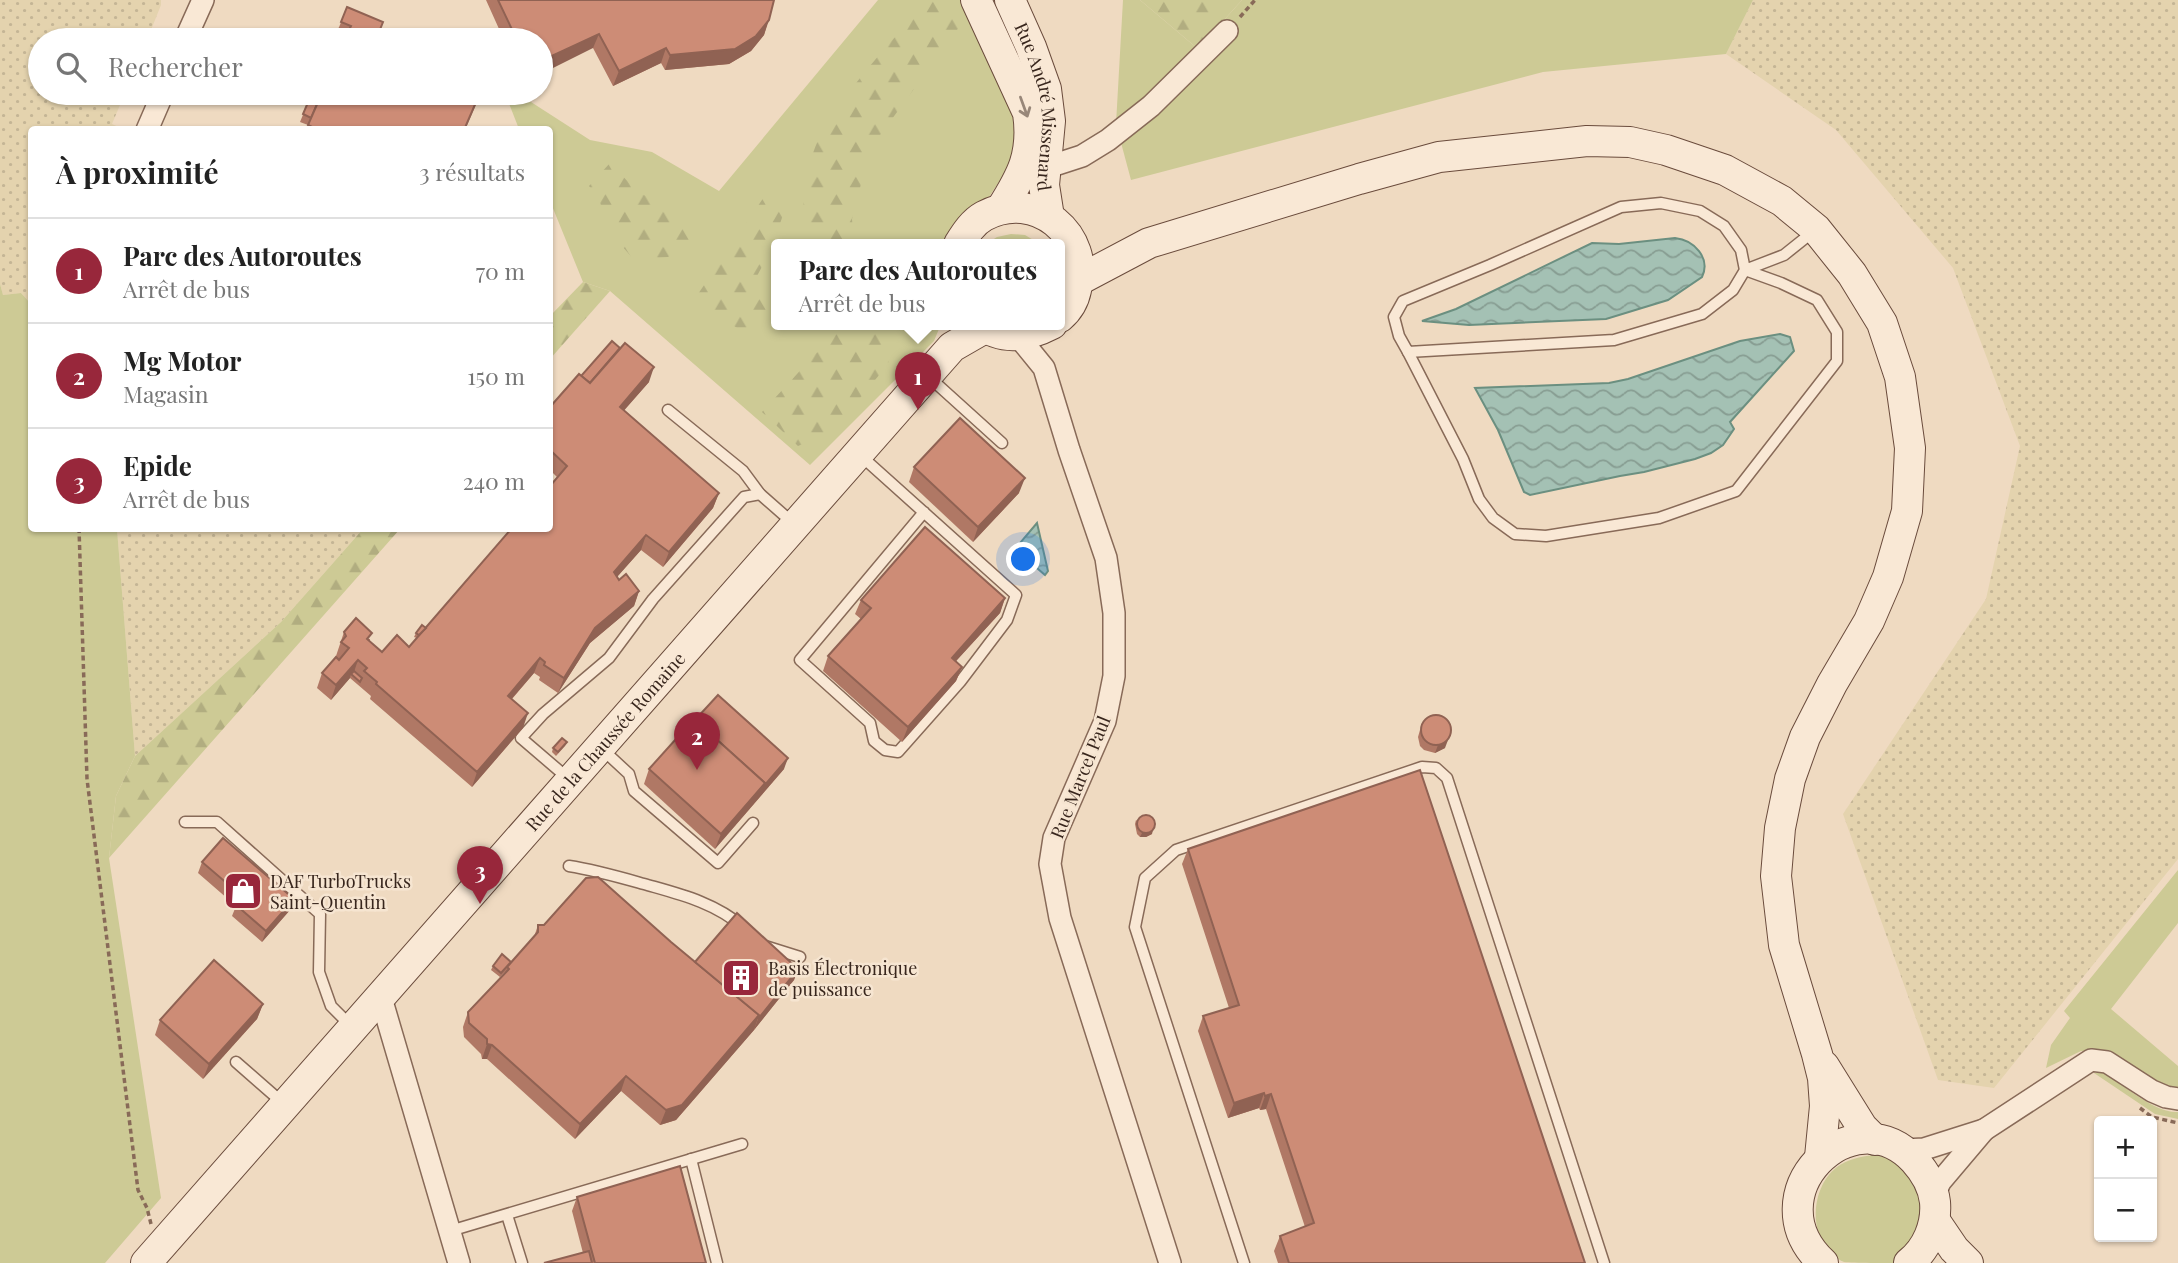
<!DOCTYPE html>
<html lang="fr">
<meta charset="utf-8">
<style>
:root{--surface:#fff;--page:#f6f6f6;--text:#222;--muted:#767676;--line:#e0e0e0;--accent:#98273b}
body{margin:0;font-family:"Playfair Display",serif;background:var(--page);color:var(--text)}
.controls{position:absolute;right:21px;bottom:21px;display:grid;overflow:hidden;border-radius:7px;box-shadow:0 2px 5px #0004}
.controls button{width:63px;height:63px;display:grid;place-items:center;padding:0;border:0;border-bottom:2px solid var(--line);background:var(--surface);color:var(--text);font:35px sans-serif}
.you{position:absolute;left:1024px;top:560px;width:24px;height:24px;margin:-18px;border:5px solid #fff;border-radius:50%;background:#1a73e8;box-shadow:0 0 0 10px #1a73e833}
.badge{display:grid;place-items:center;width:46px;height:46px;border-radius:50%;background:var(--accent);color:#fff;font-size:23px;font-weight:700}
.pin{position:absolute;translate:-50% -58px;filter:drop-shadow(0 2px 4px #0008)}
.pin::after{content:'';position:absolute;top:37px;width:24px;height:21px;background:inherit;clip-path:polygon(0 0,100% 0,50% 100%)}
.popup{position:absolute;left:771px;top:239px;width:294px;height:91px;box-sizing:border-box;display:grid;place-content:center;border-radius:7px;background:var(--surface);filter:drop-shadow(0 2px 5px #0005);font-size:23px;white-space:nowrap;color:var(--muted)}
.popup b{font-size:26px;color:var(--text)}
.popup::after{content:'';position:absolute;left:50%;top:100%;margin-left:-14px;border:14px solid transparent;border-top-color:var(--surface)}
.list{margin:0;padding:0;list-style:none}
h2{display:flex;justify-content:space-between;align-items:center;height:91px;margin:0;padding:0 28px;font-size:30px}
h2 small{font-size:23px;font-weight:400;color:var(--muted)}
.list li{display:grid;grid-template-columns:46px 1fr auto;gap:21px;align-items:center;box-sizing:border-box;height:105px;padding:0 28px;border-top:2px solid var(--line)}
.list b{display:block;font-size:26px;white-space:nowrap}
.list p{margin:0;font-size:23px;white-space:nowrap;color:var(--muted)}
.list em{font-size:23px;font-style:normal;color:var(--muted)}
.icon{flex:none;width:38px;height:38px;fill:none;stroke:currentColor;stroke-width:2;stroke-linecap:round;stroke-linejoin:round}
.map{position:relative;flex:none;width:2178px;height:1263px;overflow:hidden}
.search{position:absolute;background:var(--surface);box-shadow:0 2px 5px #0004;left:28px;top:28px;width:525px;height:77px;display:flex;align-items:center;gap:18px;box-sizing:border-box;padding:0 24px;border-radius:38px;color:var(--muted);font-size:26px}
.panel{position:absolute;background:var(--surface);box-shadow:0 2px 5px #0004;left:28px;top:126px;width:525px;height:406px;border-radius:7px}
.map>svg:first-child{display:block}
</style>
<div class="map">
<svg width="2178" height="1263" viewBox="0 0 2178 1263">
<defs>
<pattern id="farmland-dots" width="8" height="8" patternUnits="userSpaceOnUse" patternTransform="scale(1.75)"><rect width="8" height="8" fill="#e4d3ae"/><path d="M2 2h.1M6 6h.1" fill="none" stroke="#c4b595" stroke-width="1.8" stroke-linecap="round"/></pattern>
<pattern id="forest-firs" width="22" height="20" patternUnits="userSpaceOnUse" patternTransform="scale(1.75)"><rect width="22" height="20" fill="#cdca95"/><path d="M5 1l3.5 6h-7zM16 11l3.5 6h-7z" fill="#b1ad80"/></pattern>
<pattern id="water-waves" width="16" height="10" patternUnits="userSpaceOnUse" patternTransform="scale(1.75)"><rect width="16" height="10" fill="#a4c1b4"/><path d="M0 5q4-4 8 0t8 0" fill="none" stroke="#879d92"/></pattern>
</defs>
<rect width="100%" height="100%" fill="#efdac1"/>
<!-- farmland -->
<g fill="url(#farmland-dots)">
<path d="M0,0h161v5l-14,35h-107v53h85l-13,31 11,5 -91,1 -1,174 -10,-11 -18,2 -3,-11z"/>
<path d="M1753,0h425v859l-184,229 -56,-8 -95,-266 143,-215 34,-153 -67,-178 -117,-138 -110,-76z"/>
<path d="M117,529h246l-82,93 -146,134z"/>
</g>
<!-- green -->
<g fill="#cdca95">
<path d="M878,0h82l52,104 4,52 -29,44 -39,44h-172v80h165l-7,17 -124,124 -200,-174 -27,-9 -33,-81v-71l-31,-1 -11,-28 9,-8 73,47 62,12 67,39z"/>
<path d="M1123,0h17l58,49 44,-49h511l-27,54 -183,18 -412,108 -15,-56z"/>
<path d="M1011,234l14,1 15,9h-54l11,-7z"/>
<path d="M0,284l3,11 18,-2 10,11 1,224 85,1 18,227 -19,40 -7,62 52,340 -56,65h-105z"/>
<path d="M2178,870v53l-67,86 67,57v26l-25,-9 -40,-30 -32,-2 -35,17 5,-23 19,-27 -6,-7z"/>
<path d="M2104,1072c18,12 52,42 74,40v7l-23,-5 -61,-41z"/>
<path d="M1873,1155l19,3 16,10 21,51 -31,44c-11,0 -45,0 -54,-1 -37,-16 -36,-73 -7,-95 11,-8 23,-10 36,-12z"/>
</g>
<!-- forest -->
<g fill="url(#forest-firs)">
<path d="M927,0h17l16,26 -90,123 -18,70 2,25h-49c-5,-34 0,-79 16,-110 28,-49 70,-91 106,-134z"/>
<path d="M1140,0h102l-44,49z"/>
<path d="M610,163l26,27 39,24 28,23 -35,20 -33,4 -26,-30 -10,-32 -10,-13z"/>
<path d="M766,194l19,15 -14,41 -20,37 21,27 -20,23 -28,-17 -26,-26z"/>
<path d="M583,282l27,9 -60,68v-43z"/>
<path d="M829,324h44l16,39 -56,68 -35,15 -36,-34 70,-76z"/>
<path d="M363,529h37l-291,329 7,-62 19,-40 146,-134z"/>
</g>
<!-- water -->
<g fill="url(#water-waves)" stroke="#6b8f80" stroke-width="2">
<path d="M1675,238c19,2 36,20 27,39l-34,23 -62,19 -137,6 -47,-4 34,-12 136,-66 27,1z"/>
<path d="M1780,334l10,3 4,14 -64,71 4,7 -11,16 -12,8 -16,6 -51,13 -24,4 -90,19 -6,-3 -26,-62 -23,-42 134,-5 19,-4 112,-38z"/>
<path d="M1037,523l11,48 -3,4 -30,-26z"/>
</g>
<g fill="none" stroke-linecap="round" stroke-linejoin="round">
<defs>
<g id="lane">
<path d="M1745,270l-4,-20 -17,-24 -24,-15 -39,-8 -40,4 -131,58 -87,36 -9,16 5,19 9,16 206,-12 88,-26 31,-24 12,-20 39,-15 30,-24"/>
<path d="M1408,352l55,107 16,40 14,19 22,16 31,2 113,-18 77,-27 101,-130v-29l-20,-32 -36,-17 -36,-13"/>
<path d="M929,377l73,66"/>
<path d="M668,410l75,61 17,23 33,29"/>
<path d="M860,455l156,140 -9,25 -47,62 -62,70 -13,-2 -11,-9 -4,-18 -70,-63 124,-148"/>
<path d="M602,749l27,25 5,17 84,72 35,-40"/>
<path d="M570,780l-49,-42 22,-24 66,-56 44,-59 91,-102 16,-3"/>
<path d="M185,822h32l103,92 -1,58 12,34 20,20"/>
<path d="M569,866c26,4 50,11 75,18 35,10 70,18 99,43"/>
<path d="M765,946l35,11"/>
<path d="M236,1062l48,42"/>
<path d="M691,1159l26,104"/>
<path d="M507,1215l15,48"/>
<path d="M450,1231l292,-87"/>
<path d="M1244,1263l-109,-336 10,-49 31,-28 246,-83 14,1 11,10 157,485"/>
</g>
<g id="street">
<path d="M185,40l18,-40"/>
<path d="M147,130l16,-37"/>
<path d="M1045,168l37,-12 26,-16 43,-34 76,-75"/>
<path d="M1018,336l26,32 25,82 37,108 8,55v63l-9,45 -51,117 -4,26 10,54 110,345"/>
<path d="M378,1000l6,8 75,255"/>
<path d="M1904,1150l20,-1 60,-19 107,-70 16,2 45,29 14,6 12,2"/>
<path d="M1934,1196l6,-14 44,-52"/>
</g>
<g id="secondary">
<path d="M976,0l52,113c6,41 -6,63 -27,96"/>
<path id="s1" d="M1010,0l21,47 15,42 4,32 -6,64 5,32"/>
<path d="M959,244c7,-11 14,-22 25,-28 51,-28 108,19 92,74 -2,10 -8,20 -16,27"/>
<path d="M1079,280l70,-37 210,-64 80,-22 148,-16 43,1 36,8 59,20 57,31 34,28 36,45 30,49 18,54 10,71 -3,63 -19,66 -19,44 -37,63 -27,53 -15,42 -10,49 -4,48 8,69 33,109 6,24 2,28 -5,51"/>
<path d="M980,324c23,17 49,12 72,0"/>
<path d="M1824,1066l38,61 13,13"/>
<path d="M1935,1221l19,28 14,14"/>
<path id="s2" d="M146,1263l806,-916 33,-19"/>
<path d="M1823,1263c-73,-68 29,-169 91,-103 11,12 19,25 21,42 2,23 -8,47 -26,61"/>
</g>
</defs>
<!-- lane casing -->
<use href="#lane" stroke="#886a58" stroke-width="13"/>
<!-- street casing -->
<use href="#street" stroke="#886a58" stroke-width="24"/>
<!-- secondary casing -->
<use href="#secondary" stroke="#6a4b3c" stroke-width="32"/>
<!-- path -->
<g stroke="#886a58" stroke-width="3.5" stroke-dasharray="5 3.5" stroke-linecap="butt">
<path d="M1240,17l15,-17"/>
<path d="M79,528l8,251 51,411 9,18 4,16"/>
<path d="M2140,1108l12,9 26,6"/>
</g>
<!-- lane -->
<use href="#lane" stroke="#f9e8d5" stroke-width="10"/>
<!-- street -->
<use href="#street" stroke="#f9e8d5" stroke-width="21"/>
<!-- secondary -->
<use href="#secondary" stroke="#f9e8d5" stroke-width="30"/>
</g>
<!-- wall -->
<g fill="#b07865">
<path d="M486,0h288l-10,35 -13,16 -22,13 -64,6 -4,-7 -48,23 -20,-38 -52,-8h-37z"/>
<path d="M347,7l31,30 -44,3z"/>
<path d="M312,93h169l-16,37h-158l1,-5 -8,-3z"/>
<path d="M581,376l68,6 -25,28 95,83 -6,15 -50,59 -22,-17 -24,27 2,3 20,11 -5,15 -44,37 -32,50 -19,-13 1,-3 -6,-4 -22,26 11,29 -51,59 -102,-88 1,-3 -21,-18 -19,22 -14,-12 5,-15 14,-17 8,-24 26,7v3l12,10 27,-5 8,-9 -3,-1 2,-4 10,-5 131,-151 -7,-7v-63z"/>
<path d="M914,467l105,26 -46,49 -64,-60z"/>
<path d="M1005,598l-5,15 -44,48 6,6 -6,14 -54,61 -79,-71 5,-15 33,-37 -6,-5 6,-14z"/>
<path d="M1420,730l25,18 -10,5 -11,-3 -4,-4 -2,-9z"/>
<path d="M567,742l-2,4 -9,10 -4,-4 1,-4z"/>
<path d="M649,769h135l-69,80 -71,-65z"/>
<path d="M1136,820l16,14 -6,3h-6l-3,-3 -2,-10z"/>
<path d="M1188,849l397,414h-307l-4,-12 6,-15 25,-9 -39,-118 -6,1 -1,-2 -31,10 -30,-87 5,-15 26,-8 -47,-144z"/>
<path d="M202,862l92,37 -4,11 -28,32 -30,-26 4,-10 -38,-33z"/>
<path d="M538,925l133,17 24,20 103,7 -4,11 -40,50 -78,90 -16,5 -39,-34 -46,48 -88,-80h-5l-1,-5 -17,-17 -1,-10 5,-15 36,-38 2,-3 -6,6 -9,-7 2,-4 18,-4 23,-25z"/>
<path d="M263,1004l-6,15 -54,60 -48,-44 5,-15z"/>
<path d="M577,1197l129,66h-162l39,-10 -11,-42z"/>
</g>
<!-- shaded-wall -->
<g fill="#906253">
<path d="M769,20l-5,15 -13,16 -22,13 -64,6 5,-15z"/>
<path d="M599,34l-6,14 -52,26v-13z"/>
<path d="M666,48l-5,15 -48,23 6,-15z"/>
<path d="M654,367l-5,15 -35,40 6,-15z"/>
<path d="M1025,478l-6,15 -46,49 5,-15z"/>
<path d="M719,493l-6,15 -50,59 6,-15z"/>
<path d="M646,535l-5,15 -33,37 6,-15z"/>
<path d="M639,591l-5,15 -44,37 -32,50 6,-15 31,-50z"/>
<path d="M1005,598l-5,15 -54,59 6,-14z"/>
<path d="M540,658l-6,15 -32,37 6,-14z"/>
<path d="M358,660l-5,15 -2,-1 -1,4 -19,22 5,-15z"/>
<path d="M962,667l-6,14 -54,61 6,-15z"/>
<path d="M528,713l-5,15 -51,59 5,-15z"/>
<path d="M1448,740l-3,8 -10,5 3,-8z"/>
<path d="M788,758l-4,11 -69,80 6,-15z"/>
<path d="M1153,830l-1,4 -6,3h-6l2,-4z"/>
<path d="M294,899l-4,11 -28,32 4,-11z"/>
<path d="M798,969l-4,11 -40,50 4,-11z"/>
<path d="M263,1004l-6,15 -54,60 6,-15z"/>
<path d="M759,1015l-5,15 -78,90 -16,5 6,-15z"/>
<path d="M487,1044l5,1 -5,14h-5z"/>
<path d="M626,1076l-5,15 -46,48 5,-15z"/>
<path d="M1264,1093l-5,15 -31,10 6,-15z"/>
<path d="M1271,1094l-5,15 -6,1 5,-14z"/>
</g>
<!-- building -->
<g fill="#cd8c76" stroke="#906253" stroke-width="2">
<path d="M498,0h276l-5,20 -13,16 -21,13 -65,6 -4,-7 -47,23 -20,-37 -58,27v-21h-24z"/>
<path d="M347,7l36,15 -6,15 8,3h-41l7,-14 -10,-4z"/>
<path d="M339,29l9,4 -4,7h-10z"/>
<path d="M312,93h10l-11,25 -8,-4z"/>
<path d="M322,93h158l-16,37h-146l-10,-5z"/>
<path d="M612,341l8,7 -30,35 -9,-7z"/>
<path d="M625,343l29,24 -34,40 99,86 -50,59 -23,-17 -32,37 5,8 7,-6 13,17 -44,37 -31,50 -20,-13 1,-3 -5,-4 -32,38 20,17 -51,59 -101,-88 1,-2 -13,-11 3,-3 -9,-8 -22,25 -14,-12 14,-16 3,3 10,-12 -8,-6 5,-6 -2,-4 12,-14 16,15 -5,6 15,13 15,-17 12,12 103,-119h38v-42l17,-20 -17,-16v-43l29,-33 11,9z"/>
<path d="M960,418l65,60 -47,49 -64,-60z"/>
<path d="M925,527l80,71 -53,60 10,9 -54,60 -80,-71 43,-48 -10,-8z"/>
<path d="M422,625l4,3 -7,7 -3,-2z"/>
<path d="M354,671l8,7 -2,4 -9,-8z"/>
<path d="M718,695l70,63 -24,28 1,-3 -70,-63z"/>
<circle cx="1436" cy="730" r="15"/>
<path d="M694,719l71,64 -44,51 -72,-65z"/>
<path d="M562,738l5,4 -9,10 -5,-4z"/>
<path d="M1420,770l165,493h-296l-9,-27 34,-13 -43,-129 -6,2 -1,-3 -30,10 -31,-87 36,-11 -51,-156z"/>
<circle cx="1146" cy="824" r="9"/>
<path d="M223,838l71,61 -28,32 -30,-26 7,-8 -41,-35z"/>
<path d="M598,877l73,65 88,73 -77,90 -16,5 -40,-34 -46,48 -88,-79 -5,-1v-5l-18,-16 -1,-11 41,-43 -2,-2 31,-35v-7h6l42,-47z"/>
<path d="M737,913l61,56 -40,50 1,-4 -64,-53z"/>
<path d="M502,954l9,8 -10,11 -8,-7z"/>
<path d="M214,960l49,44 -54,60 -49,-44z"/>
<path d="M680,1166l26,97h-111l-18,-66z"/>
<path d="M589,1251l3,12h-48z"/>
</g>
<!-- one-way arrows -->
<defs><path id="oneway-shaft" d="M-6 0H5M1.5-3L5.5 0L1.5 3" fill="none" stroke-width="1.6" stroke-linecap="round" stroke-linejoin="round" transform="scale(1.75)"/></defs>
<use stroke="#988779" href="#oneway-shaft" transform="translate(1024 107) rotate(70)"/>
<!-- icons -->
<defs>
<symbol id="shop-square" viewBox="-11 -11 22 22"><rect x="-9" y="-9" width="18" height="18" rx="4" fill="#98273b" stroke="#f6e5d1"/><path d="M-5-2.5h2.3a2.7 3.5 0 0 1 5.4 0H5L5.5 6h-11ZM-1.5-2.5h3a1.5 2.3 0 0 0-3 0Z" fill="#fff"/></symbol>
<symbol id="building-square" viewBox="-11 -11 22 22"><rect x="-9" y="-9" width="18" height="18" rx="4" fill="#98273b" stroke="#f6e5d1"/><path d="M-4-6H4V6H1V3H-1V6H-4ZM-2.5-4.3h1.7v1.8h-1.7ZM.8-4.3h1.7v1.8H.8ZM-2.5-1h1.7V.8h-1.7ZM.8-1h1.7V.8H.8Z" fill="#fff"/></symbol>
</defs>
<g fill-rule="evenodd">
<use href="#shop-square" x="221" y="869" width="44" height="44"/>
<use href="#building-square" x="719" y="956" width="44" height="44"/>
</g>
<g text-anchor="middle" dominant-baseline="central" stroke-width="5" stroke-linejoin="round" paint-order="stroke">
<!-- street labels -->
<g font-size="18" fill="#38261d" stroke="#f6e5d1">
<text stroke="none"><textPath href="#s1" startOffset="112">Rue André Missenard</textPath></text>
<text stroke="none"><textPath href="#s2" startOffset="695">Rue de la Chaussée Romaine</textPath></text>
<text transform="translate(1080 777) rotate(-68)">Rue Marcel Paul</text>
</g>
<!-- poi labels -->
<g font-size="18" fill="#38261d" stroke="#f6e5d1" text-anchor="start">
<text x="270" y="881">DAF TurboTrucks<tspan x="270" dy="21">Saint-Quentin</tspan></text>
<text x="768" y="968">Basis Électronique<tspan x="768" dy="21">de puissance</tspan></text>
</g>
</g>
</svg>
<div class="controls">
<button>+</button>
<button>−</button>
</div>
<div class="you"></div>
<div class="pin badge" style="left:918px;top:410px">1</div>
<div class="popup"><b>Parc des Autoroutes</b>Arrêt de bus</div>
<div class="pin badge" style="left:697px;top:770px">2</div>
<div class="pin badge" style="left:480px;top:904px">3</div>
<div class="search"><svg class="icon" aria-label="search" viewBox="0 0 24 24"><circle cx="10" cy="10" r="6"/><path d="M15 15l6 6"/></svg>Rechercher</div>
<section class="panel">
<h2>À proximité<small>3 résultats</small></h2>
<ul class="list">
<li><span class="badge">1</span><div><b>Parc des Autoroutes</b><p>Arrêt de bus</p></div><em>70 m</em></li>
<li><span class="badge">2</span><div><b>Mg Motor</b><p>Magasin</p></div><em>150 m</em></li>
<li><span class="badge">3</span><div><b>Epide</b><p>Arrêt de bus</p></div><em>240 m</em></li>
</ul>
</section>
</div>
